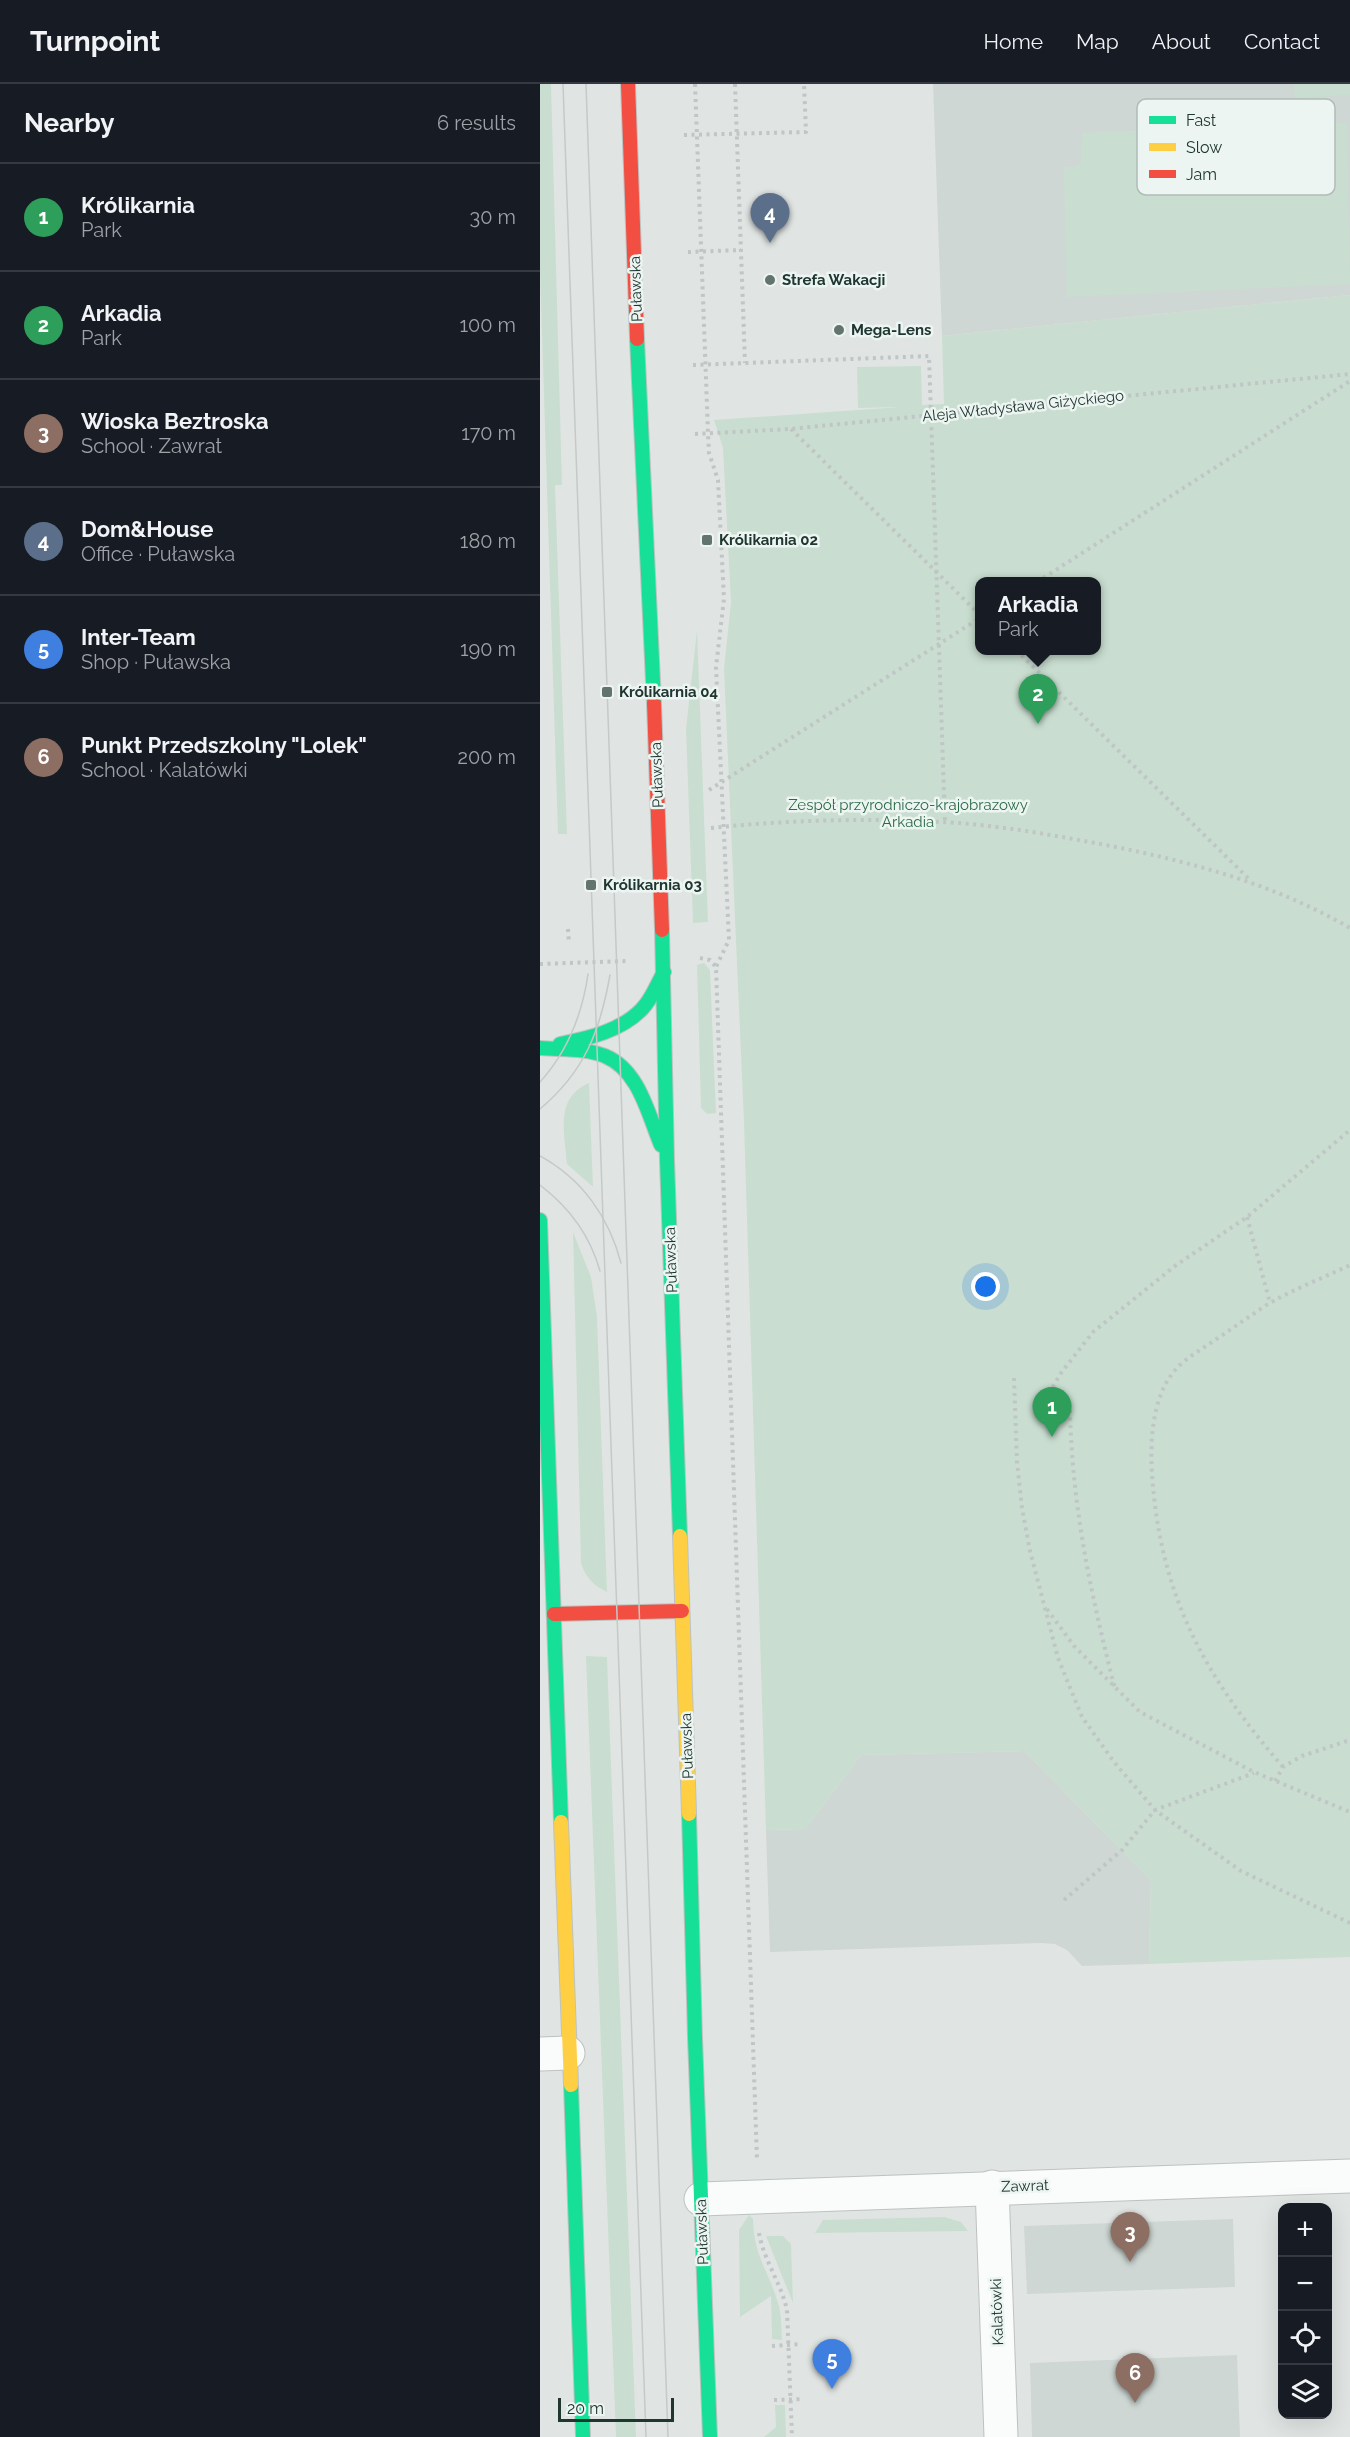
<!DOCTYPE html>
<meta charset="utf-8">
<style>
:root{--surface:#171b24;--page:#20242c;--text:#f1f3f6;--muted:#9ea1a6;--line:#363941;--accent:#8c9099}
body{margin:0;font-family:Raleway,sans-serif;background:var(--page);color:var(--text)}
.controls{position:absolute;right:18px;bottom:18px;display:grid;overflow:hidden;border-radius:12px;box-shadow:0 6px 24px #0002}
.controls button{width:54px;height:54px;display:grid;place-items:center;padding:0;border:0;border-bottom:2px solid var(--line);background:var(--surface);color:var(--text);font:30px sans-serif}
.scale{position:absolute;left:18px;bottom:15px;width:116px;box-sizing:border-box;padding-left:6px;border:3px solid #203731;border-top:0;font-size:16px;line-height:21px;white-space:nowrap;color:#203731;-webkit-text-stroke:4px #edf5f2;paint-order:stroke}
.you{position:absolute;left:446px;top:1203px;width:21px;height:21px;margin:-15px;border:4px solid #fff;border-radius:50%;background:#1a73e8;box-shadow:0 0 0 9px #1a73e833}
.badge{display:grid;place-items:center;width:39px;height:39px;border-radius:50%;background:var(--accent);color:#fff;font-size:20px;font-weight:700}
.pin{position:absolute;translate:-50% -50px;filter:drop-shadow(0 2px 3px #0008)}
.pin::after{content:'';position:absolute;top:32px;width:21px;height:18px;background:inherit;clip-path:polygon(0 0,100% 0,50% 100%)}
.popup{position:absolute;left:435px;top:493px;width:126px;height:78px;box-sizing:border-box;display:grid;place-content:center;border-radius:12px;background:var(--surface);filter:drop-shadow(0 2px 4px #0005);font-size:20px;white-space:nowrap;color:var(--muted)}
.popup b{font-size:22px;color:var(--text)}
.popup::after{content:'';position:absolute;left:50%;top:100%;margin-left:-12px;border:12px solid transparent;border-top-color:var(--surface)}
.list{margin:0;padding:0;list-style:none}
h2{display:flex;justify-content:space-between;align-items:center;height:78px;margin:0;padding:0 24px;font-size:26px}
h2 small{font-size:20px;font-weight:400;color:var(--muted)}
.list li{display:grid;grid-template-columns:39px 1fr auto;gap:18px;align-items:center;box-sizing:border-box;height:108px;padding:0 24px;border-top:2px solid var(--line)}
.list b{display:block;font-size:22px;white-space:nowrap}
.list p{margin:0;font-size:20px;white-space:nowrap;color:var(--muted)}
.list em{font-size:20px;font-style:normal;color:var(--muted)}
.icon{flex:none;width:33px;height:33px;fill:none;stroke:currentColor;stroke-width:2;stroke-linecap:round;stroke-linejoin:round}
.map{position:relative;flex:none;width:810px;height:2353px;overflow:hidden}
header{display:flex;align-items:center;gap:36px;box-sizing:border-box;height:84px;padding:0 30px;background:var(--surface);border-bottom:2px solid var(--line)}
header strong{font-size:28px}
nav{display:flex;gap:33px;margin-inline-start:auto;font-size:21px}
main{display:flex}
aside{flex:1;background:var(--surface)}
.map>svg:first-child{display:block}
</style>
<header>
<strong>Turnpoint</strong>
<nav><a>Home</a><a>Map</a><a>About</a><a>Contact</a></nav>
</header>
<main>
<aside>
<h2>Nearby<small>6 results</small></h2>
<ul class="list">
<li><span class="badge" style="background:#2e9e5b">1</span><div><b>Królikarnia</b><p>Park</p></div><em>30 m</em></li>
<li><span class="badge" style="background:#2e9e5b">2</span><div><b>Arkadia</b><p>Park</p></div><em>100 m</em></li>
<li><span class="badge" style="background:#8d6e63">3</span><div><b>Wioska Beztroska</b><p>School · Zawrat</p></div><em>170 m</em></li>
<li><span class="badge" style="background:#5c6f8a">4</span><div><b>Dom&amp;House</b><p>Office · Puławska</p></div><em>180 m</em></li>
<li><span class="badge" style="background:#3f7fe0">5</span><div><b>Inter-Team</b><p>Shop · Puławska</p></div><em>190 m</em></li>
<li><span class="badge" style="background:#8d6e63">6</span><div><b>Punkt Przedszkolny &quot;Lolek&quot;</b><p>School · Kalatówki</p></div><em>200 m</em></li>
</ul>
</aside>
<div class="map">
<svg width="810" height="2353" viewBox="0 0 810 2353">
<rect width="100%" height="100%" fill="#e0e5e3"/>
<!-- built -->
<g fill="#ced7d3">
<path d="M393,0h417v211l-408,41z"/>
<path d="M484,1667l127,129 -2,84 -67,2 -15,-16 -12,-6 -14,-1 -271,9 -4,-122 39,-1 56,-74z"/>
<path d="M693,2135l2,68 -208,7 -3,-68z"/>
<path d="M697,2271l3,82h-208l-2,-74z"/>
</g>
<!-- green -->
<g fill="#c9ded0" fill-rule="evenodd">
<path d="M0,0h11l11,401h-7l12,349h-9l-18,-564z"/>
<path d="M754,0h56v11l-55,3z"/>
<path d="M807,39l3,161 -283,13 -3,-130h10l7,-3 1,-31z"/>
<path d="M810,211v1662l-201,7 2,-84 -127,-129 -163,4 -56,74 -39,1 -22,-708 -20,-453 7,-67 -8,-154 -9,-28 186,-13 -42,1 -1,-41 64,-1 1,39 22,-1 -2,-68zM440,498h116v68h-116z"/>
<path d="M157,546l11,292 -15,1 -7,-194z"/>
<path d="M164,879l6,7 6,143 -9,1 -6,-6 -4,-143z"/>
<path d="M49,999l4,104 -26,-23c-2,-31 -13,-66 22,-81z"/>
<path d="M33,1148l18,45 6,40 10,275c-14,-7 -21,-14 -26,-29z"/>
<path d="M46,1572l21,1 29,780h-20z"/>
<path d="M209,2131l4,4c1,38 15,50 25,84 4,12 3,24 4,37l-10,-1 -1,-43 -31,21 -1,-87z"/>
<path d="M404,2133l17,5 7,9 -153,2 8,-13z"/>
<path d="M226,2152h17l8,8 2,59z"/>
<path d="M235,2321h10l1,32h-22l12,-10z"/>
</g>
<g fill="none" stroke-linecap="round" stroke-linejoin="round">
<defs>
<g id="street">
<path d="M0,1970l28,-1"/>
<path d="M452,2103l9,250"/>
<path d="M161,2115l649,-23"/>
</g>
<g id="fast">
<path d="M97,255l17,364"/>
<path d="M122,846l5,230 13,376"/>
<path d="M20,960c29,-6 61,-13 82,-35 10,-10 15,-25 22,-37"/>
<path d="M0,964c21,2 45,0 65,8 34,14 43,58 56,89"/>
<path d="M0,1136l21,602"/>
<path d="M149,1730l6,224 15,399"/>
<path d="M31,2001l12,352"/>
</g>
<g id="slow">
<path d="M140,1452l9,278"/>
<path d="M21,1738l10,263"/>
</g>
<g id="jam">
<path d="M88,0l9,255"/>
<path d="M114,619l8,227"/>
<path d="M14,1530l128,-3"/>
</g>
</defs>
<!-- street casing -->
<use href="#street" stroke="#bdc2c0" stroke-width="35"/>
<!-- fast casing -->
<use href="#fast" stroke="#bcc3c0" stroke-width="16"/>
<!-- slow casing -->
<use href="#slow" stroke="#bcc3c0" stroke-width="16"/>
<!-- jam casing -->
<use href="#jam" stroke="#bcc3c0" stroke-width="16"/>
<!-- path -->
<g stroke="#bfc6c5" stroke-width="4" stroke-dasharray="3 4.5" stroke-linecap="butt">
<path d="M155,0l13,349 1,20 9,27 6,119 -8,68 13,273 -13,27"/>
<path d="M195,0l10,279"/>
<path d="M144,51l122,-3 -2,-48"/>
<path d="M148,168l53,-2"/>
<path d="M153,281l236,-9 16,466"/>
<path d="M251,345l189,186"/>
<path d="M155,350l95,-5 560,-55"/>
<path d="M497,498l313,-201"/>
<path d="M476,566l235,231"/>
<path d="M169,706l271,-172"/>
<path d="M171,744c77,-8 156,-10 232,-6 55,3 109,13 163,23 86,17 168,39 244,83"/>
<path d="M28,845l1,14"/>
<path d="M160,874l10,2 6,7 41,1193"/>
<path d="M0,880l87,-3"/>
<path d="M707,1133l23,86"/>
<path d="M474,1294l3,84 5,46 8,43 28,107 24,59 32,45 41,48 86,61 109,52"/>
<path d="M505,1316l16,-27 32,-41 82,-66 72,-49 103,-87"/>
<path d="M530,1326c2,97 21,185 45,279"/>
<path d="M507,1525l27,37 66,66 114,60 96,40"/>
<path d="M743,1683c-78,-90 -123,-171 -131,-293 -2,-31 0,-74 20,-100 11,-15 29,-24 43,-34 18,-12 35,-24 53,-36 26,-15 55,-26 82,-39"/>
<path d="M735,1697l8,-14 19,-11 48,-16"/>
<path d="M524,1816l58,-50 33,-40 99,-37"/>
<path d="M219,2149c5,28 22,50 28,77l5,127"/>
<path d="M232,2262l30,-2"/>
<path d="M234,2316l30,-1"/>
</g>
<!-- street -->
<use href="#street" stroke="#fafbfb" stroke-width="33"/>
<!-- fast -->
<use href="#fast" stroke="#16e098" stroke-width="14"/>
<!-- slow -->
<use href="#slow" stroke="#ffcf43" stroke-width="14"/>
<!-- jam -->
<use href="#jam" stroke="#f24e42" stroke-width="14"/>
<!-- tram -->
<g stroke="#c5c9c8" stroke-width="1.5">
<path d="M23,0l83,2353"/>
<path d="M46,0l82,2353"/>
<path d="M0,998c28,-31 42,-66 48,-108"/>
<path d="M0,1025c45,-38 60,-78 70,-134"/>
<path d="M0,1072c42,23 69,61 81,107"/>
<path d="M0,1101c29,22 50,50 60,86"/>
</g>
</g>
<!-- markers -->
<g fill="#63746f" stroke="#edf5f2" stroke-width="2">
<circle cx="230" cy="196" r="6"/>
<circle cx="299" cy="246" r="6"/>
<rect x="161" y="450" width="12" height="12" rx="3"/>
<rect x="61" y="602" width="12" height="12" rx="3"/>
<rect x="45" y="795" width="12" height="12" rx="3"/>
</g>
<g text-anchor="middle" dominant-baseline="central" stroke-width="5" stroke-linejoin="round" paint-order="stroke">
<!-- poi labels -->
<g font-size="15" font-weight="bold" fill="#203731" stroke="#edf5f2" text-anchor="start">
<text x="242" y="196">Strefa Wakacji</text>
<text x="311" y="246">Mega-Lens</text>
<text x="179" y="456">Królikarnia 02</text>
<text x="79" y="608">Królikarnia 04</text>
<text x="63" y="801">Królikarnia 03</text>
</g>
<!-- street labels -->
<g font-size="15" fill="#203731" stroke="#edf5f2">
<text transform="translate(96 205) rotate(-92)">Puławska</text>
<text transform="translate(483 322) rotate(-6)">Aleja Władysława Giżyckiego</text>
<text transform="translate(117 691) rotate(-92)">Puławska</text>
<text transform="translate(131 1176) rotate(-92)">Puławska</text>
<text transform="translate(147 1662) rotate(-92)">Puławska</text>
<text transform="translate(485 2102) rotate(-2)">Zawrat</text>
<text transform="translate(162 2148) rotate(-92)">Puławska</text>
<text transform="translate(457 2228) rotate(-92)">Kalatówki</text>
</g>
<!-- park labels -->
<g font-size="15" fill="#2d6b47" stroke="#edf5f2">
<text x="368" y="721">Zespół przyrodniczo-krajobrazowy<tspan x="368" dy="17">Arkadia</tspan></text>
</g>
</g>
<!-- legend -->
<rect x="597" y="15" width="198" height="96" rx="9" fill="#edf5f2" stroke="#b0bcb8" stroke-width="1.5"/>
<rect x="609" y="32" width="27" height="8" fill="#16e098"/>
<rect x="609" y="59" width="27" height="8" fill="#ffcf43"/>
<rect x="609" y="86" width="27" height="8" fill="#f24e42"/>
<g font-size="16" fill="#203731">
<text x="646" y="42">Fast</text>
<text x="646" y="69">Slow</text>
<text x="646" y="96">Jam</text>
</g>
</svg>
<div class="controls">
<button>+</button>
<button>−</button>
<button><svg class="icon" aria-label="locate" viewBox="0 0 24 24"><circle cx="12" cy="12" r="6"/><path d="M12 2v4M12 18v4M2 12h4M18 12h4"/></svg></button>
<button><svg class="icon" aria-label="layers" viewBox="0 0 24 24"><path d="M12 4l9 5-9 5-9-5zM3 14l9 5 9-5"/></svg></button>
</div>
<div class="scale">20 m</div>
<div class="you"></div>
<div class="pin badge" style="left:512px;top:1353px;background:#2e9e5b">1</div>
<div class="pin badge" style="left:498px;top:640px;background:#2e9e5b">2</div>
<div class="popup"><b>Arkadia</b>Park</div>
<div class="pin badge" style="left:590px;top:2178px;background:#8d6e63">3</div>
<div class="pin badge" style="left:230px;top:159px;background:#5c6f8a">4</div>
<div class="pin badge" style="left:292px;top:2305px;background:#3f7fe0">5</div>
<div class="pin badge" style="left:595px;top:2319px;background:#8d6e63">6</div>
</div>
</main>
